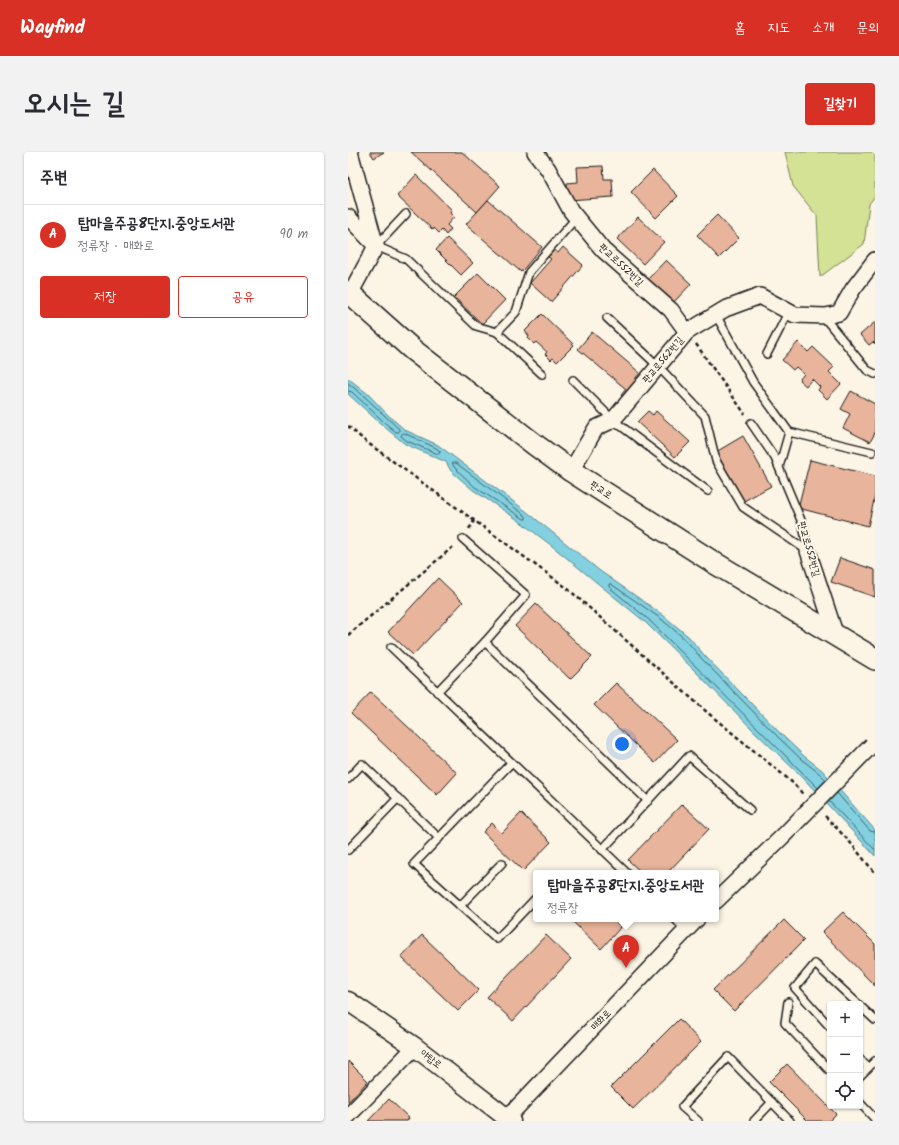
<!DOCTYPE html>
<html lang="ko">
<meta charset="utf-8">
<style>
:root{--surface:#fff;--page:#f2f2f3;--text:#2b2b33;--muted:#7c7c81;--line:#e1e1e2;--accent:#d93025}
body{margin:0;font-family:Kalam,"Poor Story",sans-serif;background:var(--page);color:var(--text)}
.controls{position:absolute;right:12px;bottom:12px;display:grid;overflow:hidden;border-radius:4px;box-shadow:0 1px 3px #0004}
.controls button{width:36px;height:36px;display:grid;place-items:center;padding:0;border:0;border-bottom:1px solid var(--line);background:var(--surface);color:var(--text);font:20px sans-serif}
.you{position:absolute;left:274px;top:592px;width:14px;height:14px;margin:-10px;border:3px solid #fff;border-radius:50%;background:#1a73e8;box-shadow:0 0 0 6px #1a73e833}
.badge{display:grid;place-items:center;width:26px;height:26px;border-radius:50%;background:var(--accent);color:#fff;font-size:13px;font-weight:700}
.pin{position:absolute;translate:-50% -33px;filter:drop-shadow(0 1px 2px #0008)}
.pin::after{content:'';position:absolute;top:21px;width:14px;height:12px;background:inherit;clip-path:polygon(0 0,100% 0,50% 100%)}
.popup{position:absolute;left:185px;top:718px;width:186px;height:52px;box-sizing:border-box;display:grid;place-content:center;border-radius:4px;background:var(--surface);filter:drop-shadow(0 1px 3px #0005);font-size:13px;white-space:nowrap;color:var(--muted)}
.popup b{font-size:15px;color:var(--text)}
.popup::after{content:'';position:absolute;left:50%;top:100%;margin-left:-8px;border:8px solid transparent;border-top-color:var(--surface)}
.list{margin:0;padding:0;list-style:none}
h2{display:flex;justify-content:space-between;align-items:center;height:52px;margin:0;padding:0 16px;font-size:17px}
h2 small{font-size:13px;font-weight:400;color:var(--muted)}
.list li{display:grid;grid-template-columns:26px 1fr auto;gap:12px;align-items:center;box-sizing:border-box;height:60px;padding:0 16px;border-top:1px solid var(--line)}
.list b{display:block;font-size:15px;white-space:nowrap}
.list p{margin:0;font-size:13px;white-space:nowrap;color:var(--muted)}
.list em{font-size:13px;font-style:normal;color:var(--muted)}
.actions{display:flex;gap:8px;padding:12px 16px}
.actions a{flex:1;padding:9px 0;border:1px solid var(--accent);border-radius:4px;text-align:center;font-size:14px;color:var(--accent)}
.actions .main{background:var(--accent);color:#fff}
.icon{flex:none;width:22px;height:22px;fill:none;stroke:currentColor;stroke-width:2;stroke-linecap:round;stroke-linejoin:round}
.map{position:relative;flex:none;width:527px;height:969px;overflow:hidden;border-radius:4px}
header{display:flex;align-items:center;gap:24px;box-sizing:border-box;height:56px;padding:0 20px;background:var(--accent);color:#fff}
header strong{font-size:19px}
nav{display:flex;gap:22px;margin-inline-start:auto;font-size:14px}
.intro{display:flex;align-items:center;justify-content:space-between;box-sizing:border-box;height:96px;padding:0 24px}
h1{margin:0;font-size:28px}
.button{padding:10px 18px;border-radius:4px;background:var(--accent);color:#fff;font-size:14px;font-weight:700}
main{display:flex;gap:24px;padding:0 24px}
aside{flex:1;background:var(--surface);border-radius:4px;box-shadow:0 1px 3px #0004}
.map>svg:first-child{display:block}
</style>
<header>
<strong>Wayfind</strong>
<nav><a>홈</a><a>지도</a><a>소개</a><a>문의</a></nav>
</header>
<div class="intro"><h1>오시는 길</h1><a class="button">길찾기</a></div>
<main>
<aside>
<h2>주변<small></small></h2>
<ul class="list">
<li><span class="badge">A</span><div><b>탑마을주공8단지.중앙도서관</b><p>정류장 · 매화로</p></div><em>90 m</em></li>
</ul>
<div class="actions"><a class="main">저장</a><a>공유</a></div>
</aside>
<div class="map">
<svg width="527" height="969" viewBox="0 0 527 969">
<rect width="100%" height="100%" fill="#fcf5e5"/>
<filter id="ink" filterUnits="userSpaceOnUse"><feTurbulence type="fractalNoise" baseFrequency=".025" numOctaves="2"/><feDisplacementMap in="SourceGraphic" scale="8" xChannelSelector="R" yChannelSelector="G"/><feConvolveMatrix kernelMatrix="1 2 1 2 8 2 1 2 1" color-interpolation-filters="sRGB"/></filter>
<g filter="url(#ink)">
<!-- green -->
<path fill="#d4e295" stroke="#787f58" d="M437,0h90v44l-6,8 -5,40 -44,33 -3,-61 -24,-30z"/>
<!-- water -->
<path fill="#82d0e0" stroke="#598892" d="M0,226l20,16 19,20 18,16 33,15 88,66 74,60 63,44 26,22 16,19 77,79 22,21 18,14 53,60v26l-71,-77 -51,-49 -56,-57 -52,-51 -93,-76 -34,-26 -45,-30 -22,-19 -5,-9 -41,-18 -23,-19 -34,-31z"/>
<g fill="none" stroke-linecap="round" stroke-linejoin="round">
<!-- shore -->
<g stroke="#45646a" stroke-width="1">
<path d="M0,231l17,14 34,32v3h-3l-12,-10 -32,-30 -4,-1"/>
<path d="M56,281l32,15 4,3v2l-2,1 -31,-13 -6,-5 1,-2z"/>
<path d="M105,311h3l70,53v3h-2l-49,-32 -20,-19 -2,-3z"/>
<path d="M470,636l-170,-169 -39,-32v-3h2l49,34 26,22 16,19 77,79 22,21 18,14 7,7"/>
<path d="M489,641l33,38 5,1"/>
<path d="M481,649l46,49"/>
</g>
</g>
<!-- building -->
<g fill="#e8b49b" stroke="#1c1c1c">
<path d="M22,0h14l-10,6z"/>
<path d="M63,0h51l38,34 -23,26z"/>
<path d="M255,14l1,13h8l1,18 -45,3 -1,-17 11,-1 -1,-15z"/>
<path d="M305,18l25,26 -22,22 -25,-26z"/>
<path d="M68,23l36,35 -2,3 4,4 -7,8 4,4 -5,6 -4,-5 -3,3 -5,-5 -1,2 -36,-34z"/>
<path d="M140,48l54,47 -21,25 -55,-48z"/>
<path d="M369,63l22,23 -20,20 -22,-23z"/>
<path d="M290,65l26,25 -21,22 -26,-25z"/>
<path d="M99,86l26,25 -12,12 -25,-25z"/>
<path d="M215,95l20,18 -32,37 -21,-19 21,-24 -3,-2 6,-7 4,3z"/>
<path d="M318,108l25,24 -18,19 -26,-23z"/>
<path d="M130,121l27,27 -23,24 -28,-27z"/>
<path d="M194,162l32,31 -17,17 -4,-4 -2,2 -6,-6 2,-2 -11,-10 -2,2 -6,-6 1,-2 -4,-5z"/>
<path d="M527,170v22l-2,-2 -4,3 -9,-10z"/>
<path d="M244,180l48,41 -5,6 6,4 -15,17 -5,-5 5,-6 -48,-40z"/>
<path d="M450,190l10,10 5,-5 21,20 -5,5 12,12 -14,15 -9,-9 2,-3 -8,-8 -6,7 -7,-6 5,-6 -8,-7 -3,3 -11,-10z"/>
<path d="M503,239l24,13v29l-5,9 -27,-14 7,-14 -9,-5z"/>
<path d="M300,259l5,4 3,-4 34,31 -15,15 -38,-35z"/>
<path d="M395,284l28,50 -27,15 -28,-49z"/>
<path d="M462,308l65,16v20l-7,30 -70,-18z"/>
<path d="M492,406l35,12v27l-44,-15z"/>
<path d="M90,426l25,24 -50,53 -25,-23z"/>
<path d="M188,452l56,53 -22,22 -55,-53z"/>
<path d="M268,531l61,57 -22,23 -61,-58z"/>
<path d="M23,540l86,81 -20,22 -86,-82z"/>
<path d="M334,652l27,25 -42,44h-25l-14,-13z"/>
<path d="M173,661l30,29 -28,29 -40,-39 9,-9 10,10z"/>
<path d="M495,760l32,32v42l-53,-54z"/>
<path d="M222,767h43l8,8 -20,22z"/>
<path d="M436,768l20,20 -70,71 -21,-21z"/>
<path d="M74,783l57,55 -21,21 -57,-54z"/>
<path d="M198,783l25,24 -58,62 -26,-24z"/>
<path d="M331,867l22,23 -68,67 -22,-22z"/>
<path d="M0,909l20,20 -20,21z"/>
<path d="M439,912l49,50 -7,7h-21l-39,-39z"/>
<path d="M41,947l20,19 -2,3h-39z"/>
</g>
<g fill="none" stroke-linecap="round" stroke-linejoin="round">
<defs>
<g id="service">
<path d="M58,62l-30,32 30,13 70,67 21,6 45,42"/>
<path d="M368,163l37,67 36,50 -10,35"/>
<path d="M475,164l44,54 8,4"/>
<path d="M259,166l51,48 47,50 11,45 27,46 65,44"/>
<path d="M149,180l19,-20 13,-40 47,-54"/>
<path d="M419,202l22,-43"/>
<path d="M225,228l40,40 65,49 30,22"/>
<path d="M403,271l24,35 28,67 5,26"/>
<path d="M441,280l83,20"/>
<path d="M115,387l63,56 -41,47"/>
<path d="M43,495l236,226"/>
<path d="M89,540l48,-50 163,159"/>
<path d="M163,611l-97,101 83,75 39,-41"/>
<path d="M0,627l14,-15 77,74"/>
<path d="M0,698l50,-52"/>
<path d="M254,698l87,-94 61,54"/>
<path d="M112,754l42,-43"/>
<path d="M327,767l11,11"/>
<path d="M440,850l-3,21 45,48"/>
<path d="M512,854l15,14"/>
<path d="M482,875l-35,-39 20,-24 43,40"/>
<path d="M512,907l8,9"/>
<path d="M512,924l15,-15"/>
<path d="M512,951l15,16"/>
<path d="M350,969l-16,-14 46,-50 62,64"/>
<path d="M406,969l18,-19"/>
</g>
<g id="minor">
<path d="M2,0l26,94"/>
<path d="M187,0l13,17 23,42 32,39 68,60 16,22"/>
<path d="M0,65l28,29 -26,48"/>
<path d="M223,319l25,-43 17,-8 74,-88 38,-23 35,-13 35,19 31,1 13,-3 14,-24 22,-29"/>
<path d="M460,399l28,85"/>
<path d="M368,749l68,-66"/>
<path d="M0,964l67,-69"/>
<path d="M156,969l193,-202"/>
</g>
<path id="tertiary" d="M0,849l67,46 96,74"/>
<path id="secondary" d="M0,140l65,58 121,94 37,27 142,91 162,97"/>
</defs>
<!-- service casing -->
<use href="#service" stroke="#1c1c1c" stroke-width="10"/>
<!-- minor casing -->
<use href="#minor" stroke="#1c1c1c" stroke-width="18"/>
<!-- tertiary casing -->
<use href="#tertiary" stroke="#1c1c1c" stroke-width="21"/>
<!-- secondary casing -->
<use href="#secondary" stroke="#1c1c1c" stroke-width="24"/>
<!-- path -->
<g stroke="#1c1c1c" stroke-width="2.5" stroke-dasharray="4 3" stroke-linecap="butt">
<path d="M348,192l49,70"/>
<path d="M0,274l17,15 202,147 141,125 85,70 10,11"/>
<path d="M121,377l5,-8"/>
<path d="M0,483l106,-89"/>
<path d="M477,664l24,25 26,32"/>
</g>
<!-- service -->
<use href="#service" stroke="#fcf5e5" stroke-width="7"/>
<!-- minor -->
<use href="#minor" stroke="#fcf5e5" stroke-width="15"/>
<!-- tertiary -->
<use href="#tertiary" stroke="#fcf5e5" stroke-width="18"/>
<!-- secondary -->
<use href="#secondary" stroke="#fcf5e5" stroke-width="21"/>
<defs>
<path id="minor-bridge" d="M436,683l88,-90"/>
</defs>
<!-- minor-bridge casing -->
<use href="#minor-bridge" stroke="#1c1c1c" stroke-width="18" stroke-linecap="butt"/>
<!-- minor-bridge -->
<use href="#minor-bridge" stroke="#fcf5e5" stroke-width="15"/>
</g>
</g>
<g text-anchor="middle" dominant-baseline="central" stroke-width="4" stroke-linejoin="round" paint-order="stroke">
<!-- street labels -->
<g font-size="10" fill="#1c1c1c" stroke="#fcf5e5">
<text transform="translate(273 113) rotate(43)">판교로552번길</text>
<text transform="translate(315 208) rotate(-50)">판교로562번길</text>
<text transform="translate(253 338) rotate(33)">판교로</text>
<text transform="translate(461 397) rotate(74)">판교로552번길</text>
<text transform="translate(253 868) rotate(-46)">매화로</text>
<text transform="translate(83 907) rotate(38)">야탑로</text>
</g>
</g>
</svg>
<div class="controls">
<button>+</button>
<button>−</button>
<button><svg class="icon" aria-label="locate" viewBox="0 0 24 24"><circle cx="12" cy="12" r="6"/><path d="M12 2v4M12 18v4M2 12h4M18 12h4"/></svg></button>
</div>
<div class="you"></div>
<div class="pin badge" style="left:278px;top:816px">A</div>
<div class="popup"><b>탑마을주공8단지.중앙도서관</b>정류장</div>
</div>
</main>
